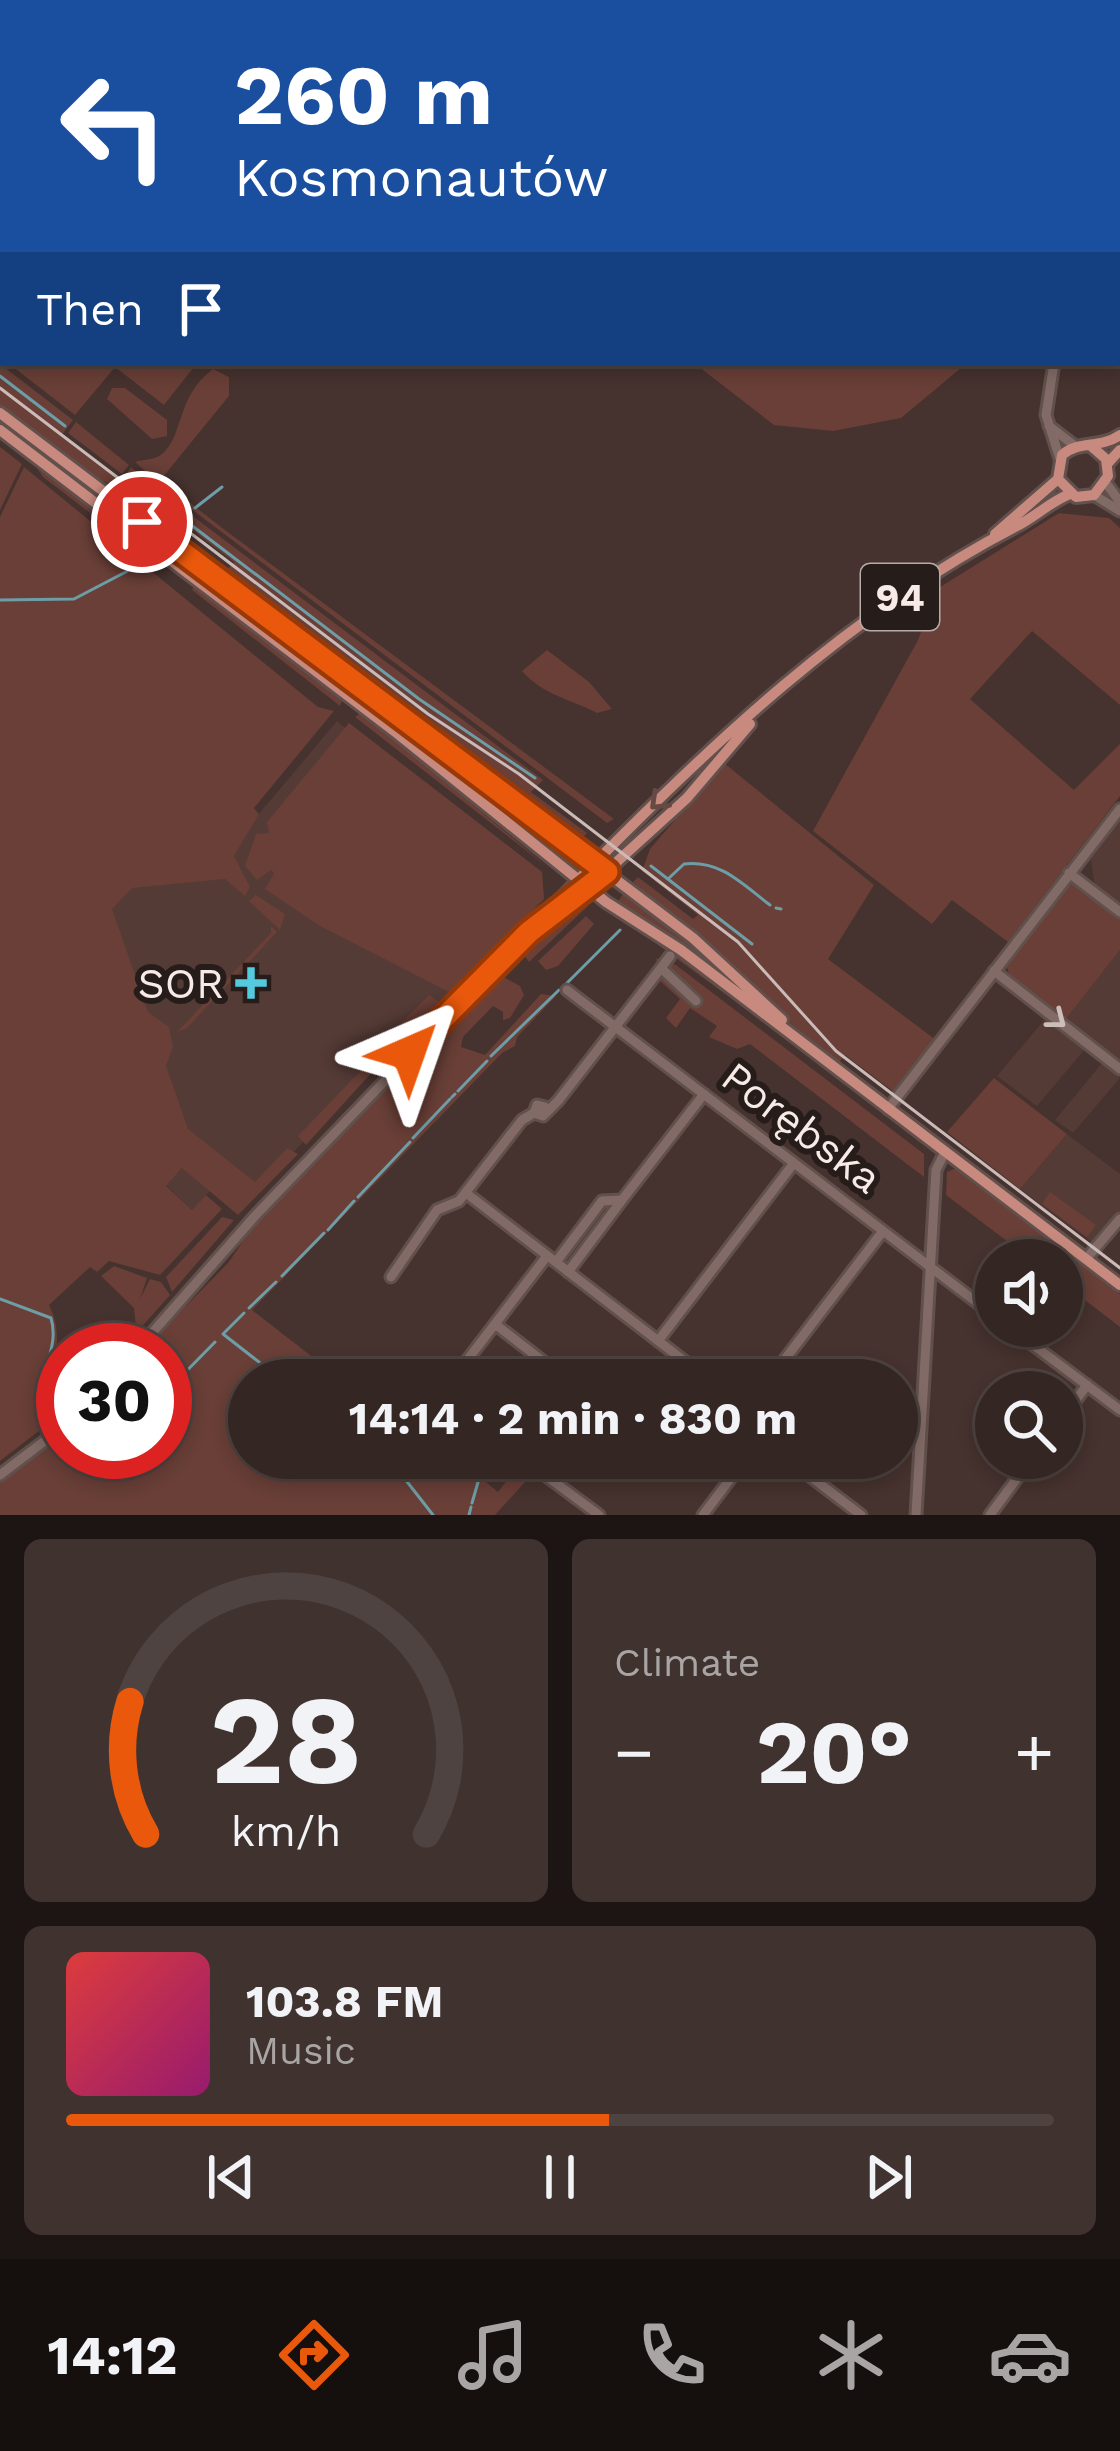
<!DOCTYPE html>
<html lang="en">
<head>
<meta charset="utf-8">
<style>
	:root { --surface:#342622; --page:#3f322f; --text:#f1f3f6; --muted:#a9a5a5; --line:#4e4340; --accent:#ea580c }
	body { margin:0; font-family:"Work Sans",sans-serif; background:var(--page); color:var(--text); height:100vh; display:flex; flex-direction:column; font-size:45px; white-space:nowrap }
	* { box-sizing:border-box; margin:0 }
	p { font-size:39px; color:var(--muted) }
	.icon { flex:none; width:66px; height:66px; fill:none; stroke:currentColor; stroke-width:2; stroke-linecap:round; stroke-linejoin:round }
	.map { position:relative; height:1515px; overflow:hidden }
	.drawer { display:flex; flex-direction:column; gap:24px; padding:24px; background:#1d1513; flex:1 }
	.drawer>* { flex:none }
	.guide { position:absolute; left:0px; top:0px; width:1122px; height:366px; box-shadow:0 6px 18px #0003,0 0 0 3px var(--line); background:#1a4fa0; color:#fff; overflow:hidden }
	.buttons { position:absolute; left:975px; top:1239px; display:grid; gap:24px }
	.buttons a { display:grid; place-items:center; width:108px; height:108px; border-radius:50%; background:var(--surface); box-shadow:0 6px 18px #0003,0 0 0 3px var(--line); font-size:60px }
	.speed { position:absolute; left:36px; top:1323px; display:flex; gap:24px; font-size:60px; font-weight:700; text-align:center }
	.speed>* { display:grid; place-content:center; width:156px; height:156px; border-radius:50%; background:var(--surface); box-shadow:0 6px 18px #0003,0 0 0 3px var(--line); line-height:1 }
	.speed .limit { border:18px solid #d22; background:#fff; color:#111 }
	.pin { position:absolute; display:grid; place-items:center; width:102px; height:102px; color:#fff; margin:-51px; border:6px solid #fff; border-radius:50%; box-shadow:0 3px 12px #0007 }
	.me { position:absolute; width:132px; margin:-66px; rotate:43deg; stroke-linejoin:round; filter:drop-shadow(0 0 9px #0008) }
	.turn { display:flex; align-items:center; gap:42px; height:252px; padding:0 36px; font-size:54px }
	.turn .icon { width:156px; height:156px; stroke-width:2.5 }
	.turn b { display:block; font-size:84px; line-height:102px }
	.then { display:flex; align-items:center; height:114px; padding:0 36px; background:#0003; gap:24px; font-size:45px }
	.big { font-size:90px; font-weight:700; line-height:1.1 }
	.drawer .widget { flex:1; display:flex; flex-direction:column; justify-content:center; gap:18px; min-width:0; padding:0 42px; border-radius:18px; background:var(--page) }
	.drawer .dial { align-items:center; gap:0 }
	.dial svg { height:312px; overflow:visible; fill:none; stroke:var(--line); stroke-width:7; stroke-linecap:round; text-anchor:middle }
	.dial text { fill:var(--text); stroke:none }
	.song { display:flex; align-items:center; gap:36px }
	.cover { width:144px; height:144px; border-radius:18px; background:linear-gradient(135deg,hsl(0 70% 55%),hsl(320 70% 35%)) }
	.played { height:12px; border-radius:6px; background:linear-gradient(90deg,var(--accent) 55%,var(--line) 55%) }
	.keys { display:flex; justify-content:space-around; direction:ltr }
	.heat { display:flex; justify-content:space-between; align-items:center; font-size:66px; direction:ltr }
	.drawer .tiles { flex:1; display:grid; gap:24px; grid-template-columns:1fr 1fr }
	.widget:last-child { grid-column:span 2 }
	.trip { position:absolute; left:228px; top:1359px; width:690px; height:120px; border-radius:60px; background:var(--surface); box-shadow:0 6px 18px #0003,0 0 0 3px var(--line); font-weight:700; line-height:120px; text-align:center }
	.menu { display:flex; height:192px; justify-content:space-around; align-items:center; background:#150f0e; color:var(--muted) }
	.menu .icon { width:84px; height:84px }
	.menu .active { color:var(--accent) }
	.menu b { font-size:54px; color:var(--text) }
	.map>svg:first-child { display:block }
</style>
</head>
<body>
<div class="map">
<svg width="1120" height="1515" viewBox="0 0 1120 1515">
	<rect width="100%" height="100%" fill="#46322e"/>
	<!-- built -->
	<path fill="#553b36" d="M337,721l8,7 4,-5 193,149 2,27 -287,290 -70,-58 -86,-242 146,-61z
		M1120,821v84l-25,-18 -4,-28z
		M1120,950v110l-54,-41z
		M1045,1019l40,30 -48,57 -40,-30z
		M1102,1063l18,15 -47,55 -18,-13z
		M1067,1134l53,40v40l-25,30 -75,-55z
		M183,1167l27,24 -18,19 -26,-25z"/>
	<!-- green -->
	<path fill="#693f37" d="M3,164v196l-3,-194z
		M8,363h189l-33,42 -49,-38 -40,48z
		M694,363h273l-66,55 -68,13 -59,-6z
		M0,364l73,56 -12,16 56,42 -6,7 -31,-16 -80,-61z
		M213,369l16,8v19l-71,87 -23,-21c7,-3 18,-1 27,-8 22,-18 14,-58 51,-85z
		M112,388h13l42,32v16l-15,3 -45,-40z
		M76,422l53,43 -7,9 -54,-41z
		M0,447l22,17 -22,46z
		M32,460l113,86 -9,2 -93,-71z
		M24,467l294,240 16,4 -80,97 5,6 -25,42 16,31 -5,9 -20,-17 -93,9 -20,21 36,103 21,15 4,20 -7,19 22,63 67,53 32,-34 11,6 -60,61 -56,-47 -16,18 26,24 14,-15 16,14 -62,66 -51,-14 -12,11 -7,-5 -41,38c16,31 3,56 3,91l-8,1 9,23 -53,41v-944z
		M131,467l26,23 -20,19 -21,-17z
		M179,494l42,33 393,292 -7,4 -429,-324z
		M186,511l357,269 -12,12 56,41 -6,6 -32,-25 -17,-5 -361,-275 54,38 9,-10 -56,-43z
		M1059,513l50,5 11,10v177l-88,-74 -62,68 104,91 46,-46v52l-112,146 -56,-42 -20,24 -119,-93 105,-191 19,-51z
		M161,541l198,152 1,4 -202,-152z
		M195,585l148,113 -3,8 -148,-116z
		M547,650l42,32 23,27 -15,4c-28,-15 -53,-17 -75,-42z
		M373,703l199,148 -5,6 -197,-150z
		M362,712l189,158 -196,-153z
		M349,723l193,149 2,27 -95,93 -129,-66 -55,-37 9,-15 -3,-4 -14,10 -12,-14 11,-32 13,-1 -2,-11z
		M724,763l150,122 -46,74 108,81 -42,52 -49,-37 -8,10 -204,-183 5,-5 55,42 5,-4 -56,-44 8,-22z
		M1076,883l44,34v33l-54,69 -57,-45 -2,-7 63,-83z
		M623,894l72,51 72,65 -151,-106z
		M256,895l29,19 -5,16 -31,-29z
		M576,903l12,3 -59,56 -10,-14z
		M586,916l8,8 -36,42 -12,4 -8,-9z
		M271,926l6,6 -90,96 -10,4 94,-99z
		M658,945l18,8 133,102z
		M656,958l20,7 248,189v23l-174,-133 -13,5 -28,-12 8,-11 -27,-18 -14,20 -10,-10 14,-19 -20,-18z
		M494,972l26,14 4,9 -14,23 -7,2v-8l-10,-6 -30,31 -2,10 24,8 56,-61 15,2 -39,41 -2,9 -13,7 -250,257 90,70h-93v78h138l-10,11 9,7 10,-18h91l-6,20 17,14 24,-31 13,10 -40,44h-495v-33l63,-48v18h102v-102h-22l86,-88 25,-38z
		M429,995l12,8 -55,61 -13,-13z
		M367,1064l7,6 -68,75 -8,-9z
		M994,1078l73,56 -47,55 -73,-57z
		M956,1168l110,84 -6,8h-28l-86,-65 1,-23z
		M1050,1192l46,33 -9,12 -45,-33z
		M222,1217l12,3 -62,72 -6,-15z
		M1079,1262l41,32v33l-56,-43z
		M114,1266l33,12 -7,21 10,-20 11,3 9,13 -49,55h-5l20,-22 -2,-20 -33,-32z"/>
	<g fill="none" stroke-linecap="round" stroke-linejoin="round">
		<!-- stream -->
		<path stroke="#6d9ea7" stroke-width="3" d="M58,3v-3
			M0,144l3,-2
			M0,376l65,50
			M195,508l27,-21
			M182,518l237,181 116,79
			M0,600l74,-1 67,-35
			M651,866l101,78
			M669,878l15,-14c37,-4 58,20 86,41
			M776,908l5,1
			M566,984l54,-54
			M491,1056l68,-66
			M458,1091l29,-30
			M452,1097l3,-3
			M413,1138l37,-39
			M358,1197l52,-55
			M328,1230l26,-29
			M282,1276l42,-43
			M0,1299l51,19c10,35 -19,52 3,100
			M249,1308l27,-26
			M224,1333l20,-20
			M223,1334l59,46
			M165,1393l50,-51
			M384,1458l2,1
			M394,1465l39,50
			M472,1503l13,-45
			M469,1515l2,-8"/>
		<defs>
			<path id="minor" d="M985,0v3
				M1054,363l-8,52 14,44
				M1049,426l26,20
				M1106,483l14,19
				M1094,495l26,16
				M1069,873l51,39
				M557,907l31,-19
				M670,956l-9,12 35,33
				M994,971l126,98
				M567,990l429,327
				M545,1107l-8,-2 -3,8 9,3 15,-15 103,-133
				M888,1109l232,-300
				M466,1193l243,187
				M622,1200l82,-106
				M1086,1259l34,-40
				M556,1262l46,-61 20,-1 -54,72
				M391,1277l46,-67 22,-9 63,-81 12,-7
				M495,1324l72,56
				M1008,1326l112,84
				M658,1341l136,-178
				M137,1350l118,-134 323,-336
				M452,1380l95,-124
				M769,1380l114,-149
				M1062,1419l25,-34
				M522,1458l77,57
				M786,1458l75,57
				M391,1460l1,-2
				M0,1475l63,-48
				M703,1515l43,-57
				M916,1515l20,-345 9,-18
				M990,1515l42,-57"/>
			<path id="major" d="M0,413l693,525 89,82
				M0,430l398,304 208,168 75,48 439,335
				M1091,446l15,13 2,17 -14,19 -18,2 -18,-18 4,-24c17,-15 38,-6 58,-20
				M1108,463l12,-13
				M995,534l63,-55
				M578,880c130,-133 271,-267 437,-353 19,-9 36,-26 55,-33
				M588,888l99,-90 63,-74"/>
		</defs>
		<!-- minor casing -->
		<use href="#minor" stroke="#61504c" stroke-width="15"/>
		<!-- major casing -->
		<use href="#major" stroke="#61504c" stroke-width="16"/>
		<!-- minor -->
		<use href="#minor" stroke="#826b67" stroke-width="9"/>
		<!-- major -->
		<use href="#major" stroke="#c88a7e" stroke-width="10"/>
		<!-- tram -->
		<path stroke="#cabbb8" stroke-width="3" d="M0,388l428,326 91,60 219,168 98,109 284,217"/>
	</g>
	<!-- one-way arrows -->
	<defs><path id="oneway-chevron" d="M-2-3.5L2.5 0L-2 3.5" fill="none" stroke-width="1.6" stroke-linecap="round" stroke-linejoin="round" transform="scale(3)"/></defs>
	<use stroke="#674943" href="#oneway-chevron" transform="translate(658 802) rotate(136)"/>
	<use stroke="#cebeba" href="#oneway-chevron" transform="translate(1057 1020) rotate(38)"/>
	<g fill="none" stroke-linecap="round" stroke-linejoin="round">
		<defs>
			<path id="route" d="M142,522l465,350 -78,60 -120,121"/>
		</defs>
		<!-- route casing -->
		<use href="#route" stroke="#983908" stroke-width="30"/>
		<!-- route -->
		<use href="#route" stroke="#ea580c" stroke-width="21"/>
	</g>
	<!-- markers -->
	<path fill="#54cade" stroke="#261d1b" stroke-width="4.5" d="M245 965h12v12h12v12h-12v12h-12v-12h-12v-12h12z"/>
	<g text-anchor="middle" stroke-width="12" stroke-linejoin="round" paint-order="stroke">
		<!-- shield labels -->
		<rect fill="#261d1b" stroke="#b8acaa" stroke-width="3" x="861" y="564" width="78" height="66" rx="9"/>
		<g font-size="39" font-weight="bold" fill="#f7eae7">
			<text x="900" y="611">94</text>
		</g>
		<!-- poi labels -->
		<g font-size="42" fill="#f7eae7" stroke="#261d1b" text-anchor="end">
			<text x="224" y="998">SOR</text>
		</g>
		<!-- street labels -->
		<g font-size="42" fill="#f7eae7" stroke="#261d1b">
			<text transform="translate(802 1127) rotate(37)" y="15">Porębska</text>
		</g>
	</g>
</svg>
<div class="buttons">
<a><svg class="icon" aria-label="sound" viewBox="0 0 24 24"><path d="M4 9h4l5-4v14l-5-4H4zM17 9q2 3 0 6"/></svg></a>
<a><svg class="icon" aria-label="search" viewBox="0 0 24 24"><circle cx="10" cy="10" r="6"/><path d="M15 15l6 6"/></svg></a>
</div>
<div class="speed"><div class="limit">30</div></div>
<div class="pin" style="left:142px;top:522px;background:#d93025"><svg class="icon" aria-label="arrive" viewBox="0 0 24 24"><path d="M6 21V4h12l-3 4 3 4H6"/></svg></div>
<svg class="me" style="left:409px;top:1053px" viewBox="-20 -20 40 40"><path d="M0-17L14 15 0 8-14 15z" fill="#ea580c" stroke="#fff" stroke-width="4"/></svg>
<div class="trip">14:14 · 2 min · 830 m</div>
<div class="guide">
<div class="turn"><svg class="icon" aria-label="left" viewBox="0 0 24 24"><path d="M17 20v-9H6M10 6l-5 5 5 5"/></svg><div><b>260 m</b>Kosmonautów</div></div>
<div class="then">Then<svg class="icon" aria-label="arrive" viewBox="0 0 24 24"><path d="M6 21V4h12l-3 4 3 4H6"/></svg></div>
</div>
</div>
<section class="drawer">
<div class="tiles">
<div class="widget dial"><svg viewBox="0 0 100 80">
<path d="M14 69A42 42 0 1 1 86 69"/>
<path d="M14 69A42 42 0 0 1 10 35" stroke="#ea580c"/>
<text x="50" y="56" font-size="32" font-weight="700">28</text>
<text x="50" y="72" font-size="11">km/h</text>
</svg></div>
<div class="widget"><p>Climate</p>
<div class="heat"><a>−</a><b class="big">20°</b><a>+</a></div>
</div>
<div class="widget">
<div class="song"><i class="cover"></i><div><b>103.8 FM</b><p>Music</p></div></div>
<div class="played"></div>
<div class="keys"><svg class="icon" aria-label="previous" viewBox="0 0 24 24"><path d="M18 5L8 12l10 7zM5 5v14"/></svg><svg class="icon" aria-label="pause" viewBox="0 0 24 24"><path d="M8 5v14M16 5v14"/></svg><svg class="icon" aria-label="next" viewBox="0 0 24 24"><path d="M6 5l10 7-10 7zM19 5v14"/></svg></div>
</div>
</div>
</section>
<nav class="menu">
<b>14:12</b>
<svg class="icon active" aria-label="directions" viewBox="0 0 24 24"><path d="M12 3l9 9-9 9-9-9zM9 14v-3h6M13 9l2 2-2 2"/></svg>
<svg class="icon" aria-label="music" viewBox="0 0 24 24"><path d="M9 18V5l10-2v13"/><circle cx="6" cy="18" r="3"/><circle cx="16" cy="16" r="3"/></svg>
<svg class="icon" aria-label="phone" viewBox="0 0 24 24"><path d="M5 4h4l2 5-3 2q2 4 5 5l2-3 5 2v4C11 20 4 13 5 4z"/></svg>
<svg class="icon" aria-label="climate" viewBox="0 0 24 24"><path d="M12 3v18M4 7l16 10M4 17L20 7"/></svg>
<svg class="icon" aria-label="car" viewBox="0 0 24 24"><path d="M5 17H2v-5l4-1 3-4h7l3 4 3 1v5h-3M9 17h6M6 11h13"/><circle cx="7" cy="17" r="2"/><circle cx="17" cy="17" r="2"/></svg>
</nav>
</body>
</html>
